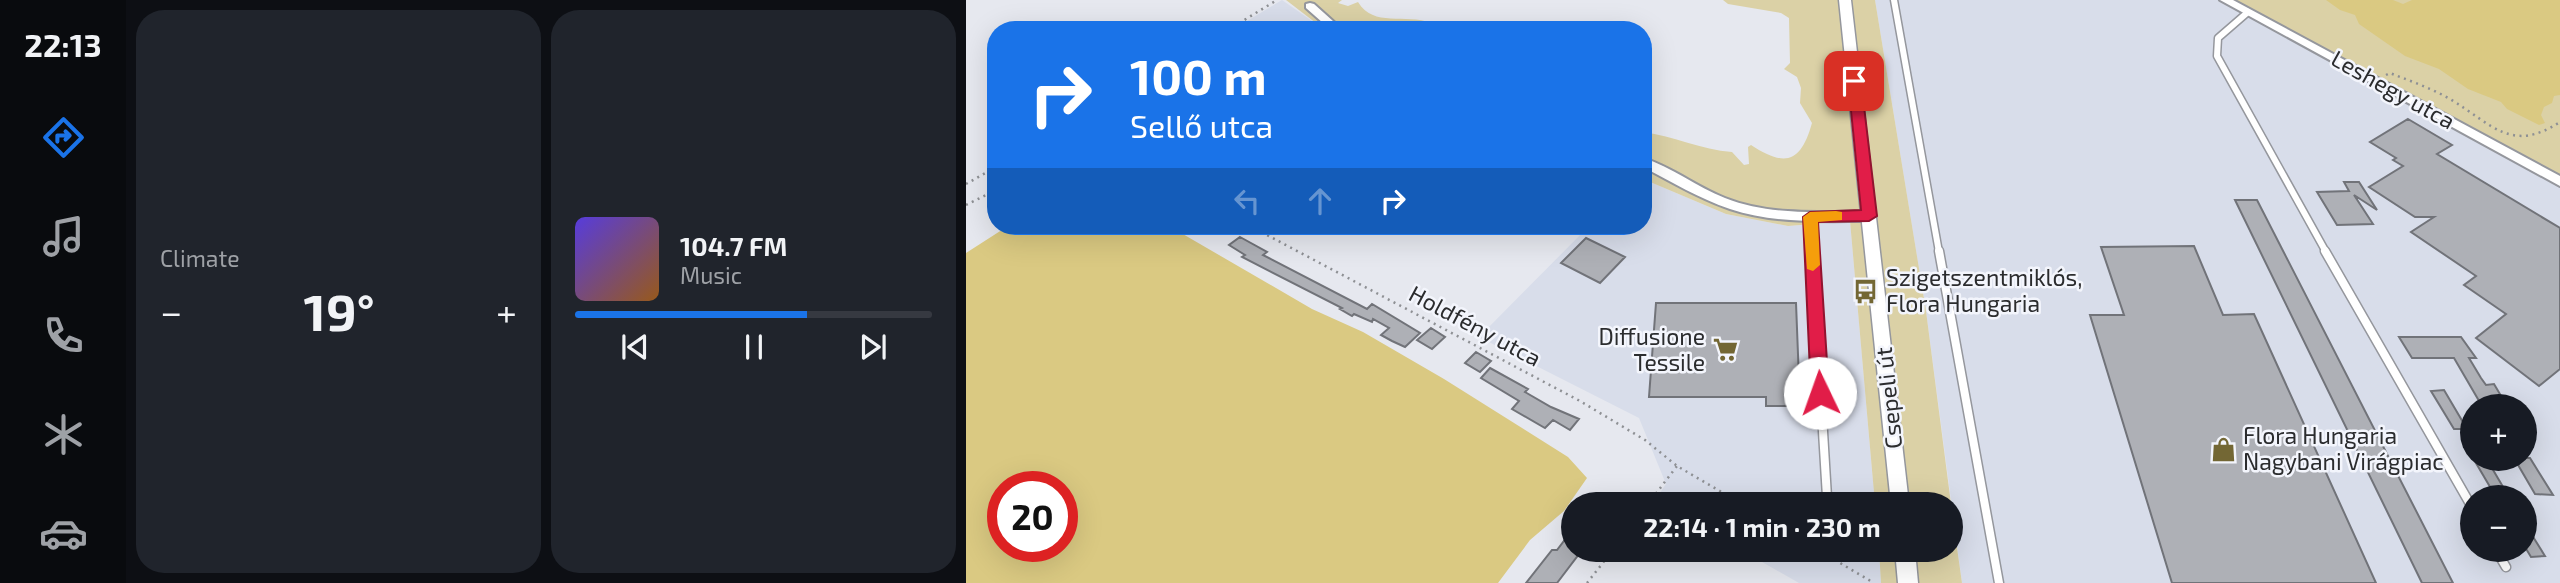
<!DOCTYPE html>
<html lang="en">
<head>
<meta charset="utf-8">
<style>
	:root { --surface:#171b24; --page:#20242c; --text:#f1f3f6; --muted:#9ea1a6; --line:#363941; --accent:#1a73e8 }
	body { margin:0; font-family:"Exo 2",sans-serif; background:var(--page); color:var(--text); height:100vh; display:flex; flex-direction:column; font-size:26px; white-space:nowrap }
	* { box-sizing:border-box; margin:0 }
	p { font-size:23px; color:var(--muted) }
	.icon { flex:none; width:38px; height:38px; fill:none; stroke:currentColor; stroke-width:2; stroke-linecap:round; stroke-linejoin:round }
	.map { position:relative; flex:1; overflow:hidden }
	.drawer { display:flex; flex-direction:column; gap:10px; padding:10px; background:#0d0f14; width:840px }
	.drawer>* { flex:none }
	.guide { position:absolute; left:21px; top:21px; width:665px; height:214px; border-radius:28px; box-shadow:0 7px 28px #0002; background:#1a73e8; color:#fff; overflow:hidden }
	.tools { position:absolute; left:1494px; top:394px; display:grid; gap:14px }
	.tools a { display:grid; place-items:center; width:77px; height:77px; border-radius:50%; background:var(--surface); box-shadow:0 7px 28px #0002; font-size:35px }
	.speed { position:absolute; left:21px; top:471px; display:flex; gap:14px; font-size:35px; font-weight:700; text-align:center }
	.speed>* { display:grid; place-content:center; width:91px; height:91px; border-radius:50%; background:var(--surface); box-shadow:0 7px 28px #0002; line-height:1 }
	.speed .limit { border:10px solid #d22; background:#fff; color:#111 }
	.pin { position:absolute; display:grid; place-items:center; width:60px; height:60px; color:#fff; margin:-30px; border-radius:14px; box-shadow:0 4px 10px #0006 }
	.me { position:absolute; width:77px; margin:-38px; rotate:357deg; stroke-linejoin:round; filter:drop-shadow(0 0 5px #0008) }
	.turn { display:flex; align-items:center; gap:24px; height:147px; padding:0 28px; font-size:32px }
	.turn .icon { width:91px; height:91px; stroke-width:2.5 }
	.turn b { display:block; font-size:49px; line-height:60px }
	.lanes { display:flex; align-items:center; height:66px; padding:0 28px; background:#0003; justify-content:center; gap:35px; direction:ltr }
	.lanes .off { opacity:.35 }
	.big { font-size:52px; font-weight:700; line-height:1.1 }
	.drawer .widget { flex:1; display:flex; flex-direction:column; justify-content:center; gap:10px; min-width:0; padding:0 24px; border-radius:28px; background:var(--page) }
	.song { display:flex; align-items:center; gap:21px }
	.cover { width:84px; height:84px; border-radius:10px; background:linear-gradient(135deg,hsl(250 70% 55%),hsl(30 70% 35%)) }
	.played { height:7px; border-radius:4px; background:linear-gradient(90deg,var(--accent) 65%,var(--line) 65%) }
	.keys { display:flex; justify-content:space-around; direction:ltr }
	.heat { display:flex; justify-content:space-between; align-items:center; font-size:38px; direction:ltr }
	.drawer .tiles { flex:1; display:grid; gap:10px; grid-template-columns:repeat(2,1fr) }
	.trip { position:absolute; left:595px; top:492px; width:402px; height:70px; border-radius:35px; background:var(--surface); box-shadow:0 7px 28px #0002; font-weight:700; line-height:70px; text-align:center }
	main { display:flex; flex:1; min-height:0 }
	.tabs { display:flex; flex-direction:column; width:126px; justify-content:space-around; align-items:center; background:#090b0e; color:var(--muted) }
	.tabs .icon { width:49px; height:49px }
	.tabs .on { color:var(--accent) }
	.tabs b { font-size:32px; color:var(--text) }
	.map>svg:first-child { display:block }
</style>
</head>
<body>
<main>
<nav class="tabs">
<b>22:13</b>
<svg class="icon on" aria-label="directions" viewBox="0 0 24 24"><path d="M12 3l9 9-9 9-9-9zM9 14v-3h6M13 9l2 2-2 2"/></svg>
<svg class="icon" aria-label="music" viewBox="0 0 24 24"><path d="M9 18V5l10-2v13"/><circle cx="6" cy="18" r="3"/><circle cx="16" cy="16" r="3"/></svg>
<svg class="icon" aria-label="phone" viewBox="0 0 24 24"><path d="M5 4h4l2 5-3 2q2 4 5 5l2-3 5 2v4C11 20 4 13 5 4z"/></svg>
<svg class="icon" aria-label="climate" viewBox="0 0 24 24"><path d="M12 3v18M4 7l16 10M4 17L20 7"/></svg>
<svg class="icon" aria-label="car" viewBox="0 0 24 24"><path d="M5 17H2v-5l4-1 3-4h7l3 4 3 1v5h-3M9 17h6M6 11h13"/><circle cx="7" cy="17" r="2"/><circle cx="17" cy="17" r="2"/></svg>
</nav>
<section class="drawer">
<div class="tiles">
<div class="widget"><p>Climate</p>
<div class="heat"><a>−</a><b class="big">19°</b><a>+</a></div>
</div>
<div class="widget">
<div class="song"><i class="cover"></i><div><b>104.7 FM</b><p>Music</p></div></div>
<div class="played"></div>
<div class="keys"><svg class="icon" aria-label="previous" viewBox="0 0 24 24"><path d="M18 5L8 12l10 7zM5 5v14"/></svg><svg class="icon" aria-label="pause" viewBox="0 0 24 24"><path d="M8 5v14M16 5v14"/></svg><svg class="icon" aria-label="next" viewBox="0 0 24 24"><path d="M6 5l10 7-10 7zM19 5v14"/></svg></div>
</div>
</div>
</section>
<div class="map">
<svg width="1594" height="583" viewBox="0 0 1594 583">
	<rect width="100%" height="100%" fill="#e6e8ef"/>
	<!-- built -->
	<path fill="#d8ddea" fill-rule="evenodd" d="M316,0l43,30h-93z
		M909,0h359l326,176v407h-598l-36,-272zM1507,406h52v52h-52zM1507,497h52v53h-52z
		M677,179l83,35 62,12 62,-5 25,283h-213l-7,-4 11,-16 -27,-66 -160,-81 110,-111h54z
		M775,550h138l2,33h-82z"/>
	<!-- green -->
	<path fill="#dbd1a6" d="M320,0h56l-4,3 10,3 10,-4c16,26 46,11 74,21v7h-107z
		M757,0h152l51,311 25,193h-76l-25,-283 -62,5 -62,-12 -83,-35v-47c31,4 58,18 89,20l12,13 5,-1 -1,-17 3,-2c35,23 50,17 61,-22l-12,-20 1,-15 -4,-11 -13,-8 6,-6 -1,-45 -8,-5 -53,-9z
		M1268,0h326v176z
		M985,505l11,78h-81l-2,-33h72z"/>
	<!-- water -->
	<path fill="#dac982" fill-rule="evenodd" d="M1360,0h67l10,4 9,-4h148v95l-6,1 -2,7 -8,4 -3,8 4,8 -6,2 -32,-16 -6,-7 -33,-13 -29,-20 -34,-13 -46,-32 -4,-9 -15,-5z
		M42,226h161l143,83 51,23 81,47 124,78 19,21 -23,33 -34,29 -32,43h-532v-330zM37,486h59v60h-59z"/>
	<!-- building -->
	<path fill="#aeb0b6" stroke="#717379" stroke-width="2" d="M1442,119l44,26 -15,9 123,74v141l-21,17 -63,-48 30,-24 -42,-29 12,-9 -65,-44 23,-15h-19l-46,-30 34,-21 -10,-6 3,-2 -26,-16z
		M1378,182h15l18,28 -23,-15 19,29 -36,1 -20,-33 32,-1z
		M1269,200h22l196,383h-31z
		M274,237l27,15 -4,3 104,54 5,-5 48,29 -15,14 -13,-6 -11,-6 8,-7 -16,-9 -1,3 -18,-8 -2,2 -12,-7 2,-1 -100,-51 3,-2 -16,-10z
		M620,238l39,19 -25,26 -39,-20z
		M1228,246l29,69 31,-1 122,269h-204l-82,-268h34l-23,-68z
		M690,303h140l4,103h-34v-9h-117z
		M465,328l14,9 -13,12 -15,-9z
		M1433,337h62l15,21h-7l12,20 5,7 8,-1 13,22h-25l-28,-48h-42z
		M510,352l15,9 -11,11 -15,-9z
		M524,368l38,21 -3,3 26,15 28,12 -9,11 -17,-10 -8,8 -33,-19 7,-8 -38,-23z
		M1478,390l23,39h-13l-23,-38z
		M1507,458h13l23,39h-13z
		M1548,458h16l23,37 -18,-1z
		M1559,524l20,32 -14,1 -6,-10z
		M607,529v22l6,3 -22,29h-31l26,-33h5z"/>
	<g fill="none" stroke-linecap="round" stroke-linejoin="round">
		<defs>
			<path id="service-far1" d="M928,0l45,252
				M1282,12l-30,26 -1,18 109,196
				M844,217l2,35"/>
			<path id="service" d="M846,251l15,246
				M973,251l60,332
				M1359,251l148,258
				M1530,550l10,17"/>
			<path id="minor" d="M1254,0h13l327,176v10z
				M344,3l4,1 29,26h-12l-25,-22v-4z
				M677,158c29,9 54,29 82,40 46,18 96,14 144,13l7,5 -7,5c-47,0 -94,3 -139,-12 -30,-10 -58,-27 -87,-42z"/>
			<path id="tertiary" d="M873,0h12l58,504h-18z
				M929,550h20l3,33h-20z"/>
		</defs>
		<!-- service-far1 casing -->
		<use href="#service-far1" stroke="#95979d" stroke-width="9"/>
		<!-- service casing -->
		<use href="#service" stroke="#95979d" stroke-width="11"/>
		<!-- minor casing -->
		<use href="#minor" stroke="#95979d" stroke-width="4"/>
		<!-- tertiary casing -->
		<use href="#tertiary" stroke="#95979d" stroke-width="3"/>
		<!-- path -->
		<path stroke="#8e9094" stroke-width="2.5" stroke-dasharray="2 4.5" stroke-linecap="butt" d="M262,30l49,-30
			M1420,75l4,-2c20,8 41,15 60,26 42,25 61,55 110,23
			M0,184l30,-17
			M0,205l30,-15
			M284,226l330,175 65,39 32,26 65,38
			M682,504l29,-38
			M852,550l56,33
			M621,583l26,-33"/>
		<!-- service-far1 -->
		<use href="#service-far1" stroke="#fff" stroke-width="6"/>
		<!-- service -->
		<use href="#service" stroke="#fff" stroke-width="8"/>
		<!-- minor -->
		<use href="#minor" fill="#fff" fill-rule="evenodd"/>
		<!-- tertiary -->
		<use href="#tertiary" fill="#fff" fill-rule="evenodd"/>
	</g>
	<!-- route -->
	<path fill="#e11d48" stroke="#92132f" stroke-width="2" d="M888,77l7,4 16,135 -8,5 -51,1 11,171 -9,7 -9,-7 -8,-176 7,-5 51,-2 -13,-129z"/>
	<!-- slow -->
	<path fill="#f59e0b" d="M870,211l6,1v8l-24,2 2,43 -7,6 -6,-2 -4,-52 7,-5z"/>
	<!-- icons -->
	<defs>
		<symbol id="bus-bare" viewBox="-9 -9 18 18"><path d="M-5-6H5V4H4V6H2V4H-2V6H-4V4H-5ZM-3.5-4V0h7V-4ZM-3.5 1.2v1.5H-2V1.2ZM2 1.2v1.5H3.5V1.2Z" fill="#736734" stroke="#f3f5fc" stroke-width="2.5" paint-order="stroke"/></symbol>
		<symbol id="supermarket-bare" viewBox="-9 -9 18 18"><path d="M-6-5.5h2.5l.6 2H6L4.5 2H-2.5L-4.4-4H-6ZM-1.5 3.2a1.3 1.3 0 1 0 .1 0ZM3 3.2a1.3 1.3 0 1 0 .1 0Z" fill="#736734" stroke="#f3f5fc" stroke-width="2.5" paint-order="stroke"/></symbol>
		<symbol id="shop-bare" viewBox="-9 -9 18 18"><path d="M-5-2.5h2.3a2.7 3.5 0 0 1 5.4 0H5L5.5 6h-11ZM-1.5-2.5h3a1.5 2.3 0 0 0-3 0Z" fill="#736734" stroke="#f3f5fc" stroke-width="2.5" paint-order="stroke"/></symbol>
	</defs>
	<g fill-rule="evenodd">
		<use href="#bus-bare" x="882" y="274" width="35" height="35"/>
		<use href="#supermarket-bare" x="742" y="332" width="35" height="35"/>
		<use href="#shop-bare" x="1240" y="432" width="35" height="35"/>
	</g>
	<g text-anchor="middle" stroke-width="5" stroke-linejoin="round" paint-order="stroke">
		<!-- street labels -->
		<g font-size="23" fill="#2b2c2e" stroke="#f3f5fc">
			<text transform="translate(1427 90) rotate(29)" y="8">Leshegy utca</text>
			<text transform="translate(509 326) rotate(28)" y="8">Holdfény utca</text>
			<text transform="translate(923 398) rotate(-96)" y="8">Csepeli út</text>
		</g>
		<!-- poi labels -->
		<g font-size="23" fill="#2b2c2e" stroke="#f3f5fc" text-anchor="start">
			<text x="920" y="286">Szigetszentmiklós,<tspan x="920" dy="26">Flora Hungaria</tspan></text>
			<text x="739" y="345" text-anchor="end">Diffusione<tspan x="739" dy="26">Tessile</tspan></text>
			<text x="1277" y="444">Flora Hungaria<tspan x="1277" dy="26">Nagybani Virágpiac</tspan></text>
		</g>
	</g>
</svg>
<div class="tools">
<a>+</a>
<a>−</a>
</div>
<div class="speed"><div class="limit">20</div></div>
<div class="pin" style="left:888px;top:81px;background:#d93025"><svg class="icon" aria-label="arrive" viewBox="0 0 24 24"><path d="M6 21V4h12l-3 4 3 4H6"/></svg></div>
<svg class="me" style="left:854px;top:393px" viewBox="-20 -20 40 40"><circle r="19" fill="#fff"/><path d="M0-13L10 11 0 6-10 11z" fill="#e11d48"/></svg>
<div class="trip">22:14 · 1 min · 230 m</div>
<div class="guide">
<div class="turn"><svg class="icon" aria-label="right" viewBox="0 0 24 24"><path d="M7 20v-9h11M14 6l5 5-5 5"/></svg><div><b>100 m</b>Sellő utca</div></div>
<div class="lanes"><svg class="icon off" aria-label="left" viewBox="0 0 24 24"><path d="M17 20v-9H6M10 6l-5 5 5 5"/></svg><svg class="icon off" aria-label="ahead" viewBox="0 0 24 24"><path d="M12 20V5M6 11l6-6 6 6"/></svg><svg class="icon" aria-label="right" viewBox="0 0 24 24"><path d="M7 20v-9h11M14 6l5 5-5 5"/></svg></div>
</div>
</div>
</main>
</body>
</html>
